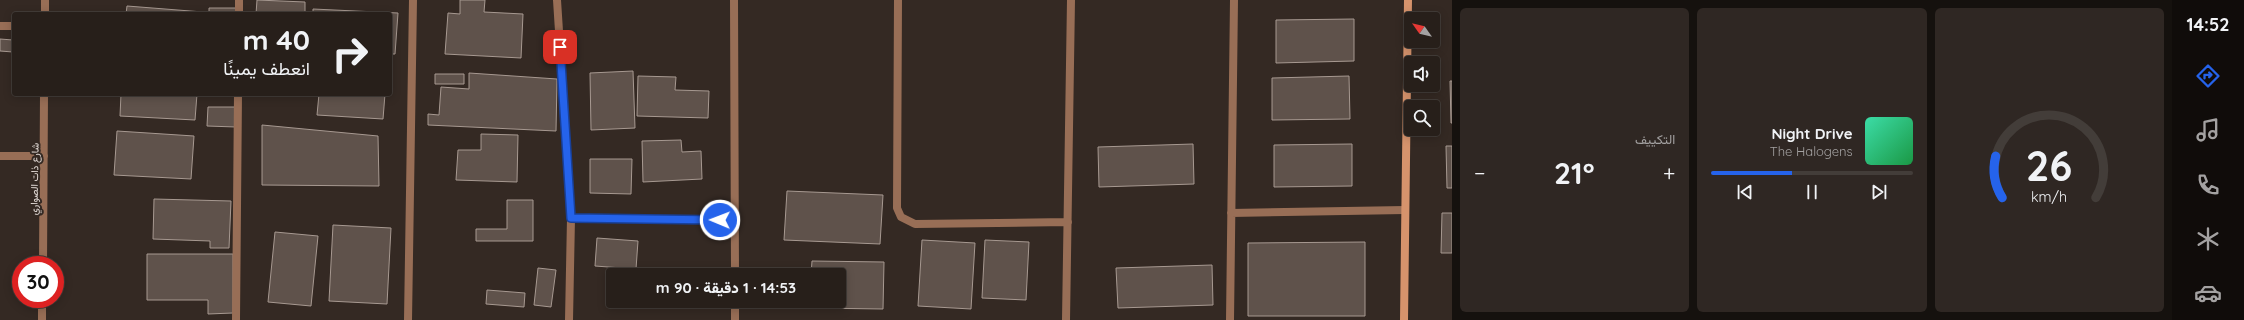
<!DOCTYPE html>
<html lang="ar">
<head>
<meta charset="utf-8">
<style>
	:root { --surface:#271f1a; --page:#2f2723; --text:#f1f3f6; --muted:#a4a2a2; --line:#433d39; --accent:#2563eb }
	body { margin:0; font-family:Quicksand,Vazirmatn,sans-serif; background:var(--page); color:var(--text); direction:rtl; height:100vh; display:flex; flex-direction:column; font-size:15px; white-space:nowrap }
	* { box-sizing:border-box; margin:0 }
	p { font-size:13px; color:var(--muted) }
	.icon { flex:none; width:22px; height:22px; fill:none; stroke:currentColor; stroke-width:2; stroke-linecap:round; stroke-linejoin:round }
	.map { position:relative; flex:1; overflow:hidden; direction:ltr }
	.panel { display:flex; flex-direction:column; gap:8px; padding:8px; background:#15110e; width:720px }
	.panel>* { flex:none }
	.guide { position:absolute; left:12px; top:12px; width:380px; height:84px; border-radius:4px; box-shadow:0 2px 10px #0003,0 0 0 1px var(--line); direction:rtl; background:#271f1a; color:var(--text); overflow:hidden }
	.needle { width:26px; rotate:304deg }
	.fabs { position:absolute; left:1404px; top:12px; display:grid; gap:8px }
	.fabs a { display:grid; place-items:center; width:36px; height:36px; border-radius:4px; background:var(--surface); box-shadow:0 2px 10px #0003,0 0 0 1px var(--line); font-size:20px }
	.speed { position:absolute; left:12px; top:256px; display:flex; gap:8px; font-size:20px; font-weight:700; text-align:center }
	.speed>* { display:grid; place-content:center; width:52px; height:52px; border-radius:50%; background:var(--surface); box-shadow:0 2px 10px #0003,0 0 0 1px var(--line); line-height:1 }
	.speed .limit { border:6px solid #d22; background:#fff; color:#111 }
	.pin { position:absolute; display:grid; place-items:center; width:34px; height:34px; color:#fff; margin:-17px; border-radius:8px; box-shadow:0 2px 6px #0006 }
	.me { position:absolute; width:44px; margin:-22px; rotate:271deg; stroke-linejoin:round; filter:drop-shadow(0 0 3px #0008) }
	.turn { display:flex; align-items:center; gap:14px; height:84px; padding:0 16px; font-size:18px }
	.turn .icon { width:52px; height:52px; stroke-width:2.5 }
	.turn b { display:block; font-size:28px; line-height:34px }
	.big { font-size:30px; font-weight:800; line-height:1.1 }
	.panel .card { flex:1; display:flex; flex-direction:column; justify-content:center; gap:6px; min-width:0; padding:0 14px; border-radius:6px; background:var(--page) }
	.panel .dial { align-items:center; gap:0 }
	.dial svg { height:104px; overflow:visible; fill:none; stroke:var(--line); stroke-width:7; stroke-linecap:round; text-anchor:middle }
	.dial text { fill:var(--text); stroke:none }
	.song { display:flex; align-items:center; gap:12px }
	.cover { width:48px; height:48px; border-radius:6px; background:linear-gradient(135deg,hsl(160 70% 55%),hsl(140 70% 35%)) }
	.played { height:4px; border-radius:2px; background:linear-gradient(90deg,var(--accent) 40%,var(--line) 40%) }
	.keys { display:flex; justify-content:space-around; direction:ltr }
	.heat { display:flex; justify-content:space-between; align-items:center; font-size:22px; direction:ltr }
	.panel .tiles { flex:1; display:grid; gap:8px; grid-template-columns:repeat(3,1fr) }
	.trip { position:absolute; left:606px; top:268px; width:240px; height:40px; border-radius:4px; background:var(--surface); box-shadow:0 2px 10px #0003,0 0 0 1px var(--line); font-weight:800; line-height:40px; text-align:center; direction:rtl }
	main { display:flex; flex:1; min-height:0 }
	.menu { display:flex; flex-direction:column; width:72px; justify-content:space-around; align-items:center; background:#100c0a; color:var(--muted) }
	.menu .icon { width:28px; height:28px }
	.menu .current { color:var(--accent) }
	.menu b { font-size:18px; color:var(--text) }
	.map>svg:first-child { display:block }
</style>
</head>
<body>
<main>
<nav class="menu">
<b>14:52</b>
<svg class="icon current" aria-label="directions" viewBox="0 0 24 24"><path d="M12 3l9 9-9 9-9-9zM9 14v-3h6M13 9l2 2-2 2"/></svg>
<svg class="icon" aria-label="music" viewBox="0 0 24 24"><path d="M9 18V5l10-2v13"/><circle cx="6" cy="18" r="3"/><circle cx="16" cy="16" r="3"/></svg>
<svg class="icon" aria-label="phone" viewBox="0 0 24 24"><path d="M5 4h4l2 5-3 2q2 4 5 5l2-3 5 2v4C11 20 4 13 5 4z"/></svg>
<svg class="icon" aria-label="climate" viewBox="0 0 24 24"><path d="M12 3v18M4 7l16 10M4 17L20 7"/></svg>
<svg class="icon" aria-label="car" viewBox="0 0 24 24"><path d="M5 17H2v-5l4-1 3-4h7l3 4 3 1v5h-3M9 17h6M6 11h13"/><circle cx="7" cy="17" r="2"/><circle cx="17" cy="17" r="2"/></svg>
</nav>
<section class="panel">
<div class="tiles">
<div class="card dial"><svg viewBox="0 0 100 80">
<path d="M14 69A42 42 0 1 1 86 69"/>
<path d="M14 69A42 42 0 0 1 9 37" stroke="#2563eb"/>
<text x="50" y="56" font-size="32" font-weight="700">26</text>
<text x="50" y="72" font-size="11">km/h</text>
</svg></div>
<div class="card">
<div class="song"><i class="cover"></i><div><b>Night Drive</b><p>The Halogens</p></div></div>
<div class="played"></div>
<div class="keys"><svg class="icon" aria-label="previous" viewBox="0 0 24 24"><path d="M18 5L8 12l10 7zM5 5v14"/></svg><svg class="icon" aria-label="pause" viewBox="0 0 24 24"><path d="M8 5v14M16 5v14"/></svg><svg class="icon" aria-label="next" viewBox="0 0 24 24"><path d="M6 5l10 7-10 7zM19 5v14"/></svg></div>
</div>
<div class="card"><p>التكييف</p>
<div class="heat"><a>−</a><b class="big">21°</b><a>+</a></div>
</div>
</div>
</section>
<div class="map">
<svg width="1452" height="320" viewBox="0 0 1452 320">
	<rect width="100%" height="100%" fill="#342923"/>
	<!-- building -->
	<path fill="#5f524b" stroke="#a79991" d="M257,0l48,2v12h-49z
		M460,0h25l-1,12 39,2 -2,44 -76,-4 3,-41 12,1z
		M127,6l76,6v2h-77z
		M209,8h27v6h-27z
		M313,9l85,4 -3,41h-5v-40h-77z
		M1354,19v42l-78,2v-43z
		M0,39l13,1v12l-13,-1z
		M633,71l2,57 -44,2 -1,-57z
		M469,73l88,6 -1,52 -128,-6v-11l11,1 2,-28 28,2z
		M435,74h29v10h-29z
		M638,76l38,1 -1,13 34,1 -1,27 -71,-2z
		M1349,76l1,43 -78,1v-42z
		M1450,81h2v42h-1z
		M121,94h76l-2,26 -75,-4z
		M319,94h66l-2,25 -66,-4z
		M208,107h29l-1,20 -29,-1z
		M262,125l116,11 1,50 -117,-1z
		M117,131l77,5 -3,43 -77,-4z
		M481,134l37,1 -1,47 -61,-2 2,-30h23z
		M681,140l1,12 19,-1 1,28 -59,3 -1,-41z
		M1193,144l1,40 -95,3 -1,-40z
		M1352,144v42l-78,1v-42z
		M1446,146h6v42h-5z
		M590,159h42l-1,35 -41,-1z
		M787,191l96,4 -3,49 -96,-4z
		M154,199l77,2 -2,47h-19v-7l-57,-2z
		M507,200h26v41h-57v-12h31z
		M1442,213h10v40h-11z
		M333,225l58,3 -4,76 -58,-3z
		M275,232l43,4 -7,70 -43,-4z
		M597,238l41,3 -2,28 -41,-3z
		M922,240l53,3 -4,66 -53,-3z
		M985,240l44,2 -3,58 -44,-2z
		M1365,242v74h-117v-73z
		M147,254h86v59l-25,1v-14h-61z
		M812,261l72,1 -1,47 -72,-1v-7h28v-26h-28z
		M1212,265l1,40 -95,3 -2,-40z
		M538,268l18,2 -5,37 -17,-2z
		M487,290l38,3 -1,14 -38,-3z"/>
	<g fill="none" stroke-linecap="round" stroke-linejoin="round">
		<!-- street -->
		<path stroke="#986e56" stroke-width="8" d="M557,0l14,218 -2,102
			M734,0l1,275
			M898,0l-1,208 4,9 14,7 153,-2
			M45,14v-14
			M239,14v-14
			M0,26h14
			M0,156h44
			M1231,213l174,-3
			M571,218l164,2
			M43,265l1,-171
			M735,301v19
			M42,320v-21
			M236,320l2,-226
			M408,320l5,-320
			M1066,320l5,-320
			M1230,320l4,-320"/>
		<!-- secondary -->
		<path stroke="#d6936c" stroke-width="8" d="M1404,320l4,-320"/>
	</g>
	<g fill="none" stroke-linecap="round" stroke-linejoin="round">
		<defs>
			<path id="route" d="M560,47l11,171 149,2"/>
		</defs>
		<!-- route casing -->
		<use href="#route" stroke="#184099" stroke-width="10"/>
		<!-- route -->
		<use href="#route" stroke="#2563eb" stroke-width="7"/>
	</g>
	<g text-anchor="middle" stroke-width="4" stroke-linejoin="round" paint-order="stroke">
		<!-- street labels -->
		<g font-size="10" fill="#e2dad6" stroke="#342923">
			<text transform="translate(34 179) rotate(-89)" y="4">شارع ذات الصواري</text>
		</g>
	</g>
</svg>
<div class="fabs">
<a><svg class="needle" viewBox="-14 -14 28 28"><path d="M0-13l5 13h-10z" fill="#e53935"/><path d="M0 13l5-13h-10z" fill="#a4a2a2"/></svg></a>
<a><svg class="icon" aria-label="sound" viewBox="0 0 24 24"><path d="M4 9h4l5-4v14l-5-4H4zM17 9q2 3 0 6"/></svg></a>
<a><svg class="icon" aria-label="search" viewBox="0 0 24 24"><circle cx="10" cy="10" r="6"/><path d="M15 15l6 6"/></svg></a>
</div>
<div class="speed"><div class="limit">30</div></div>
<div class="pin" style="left:560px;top:47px;background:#d93025"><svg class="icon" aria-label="arrive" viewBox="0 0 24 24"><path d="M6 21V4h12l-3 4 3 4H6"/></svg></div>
<svg class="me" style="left:720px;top:220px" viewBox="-20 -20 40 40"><circle r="17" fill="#2563eb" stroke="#fff" stroke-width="3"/><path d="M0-11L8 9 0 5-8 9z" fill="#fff"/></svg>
<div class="trip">14:53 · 1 دقيقة · 90 m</div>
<div class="guide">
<div class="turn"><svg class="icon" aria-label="right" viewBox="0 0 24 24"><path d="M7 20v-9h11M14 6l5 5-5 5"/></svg><div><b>40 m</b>انعطف يمينًا</div></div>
</div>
</div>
</main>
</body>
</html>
